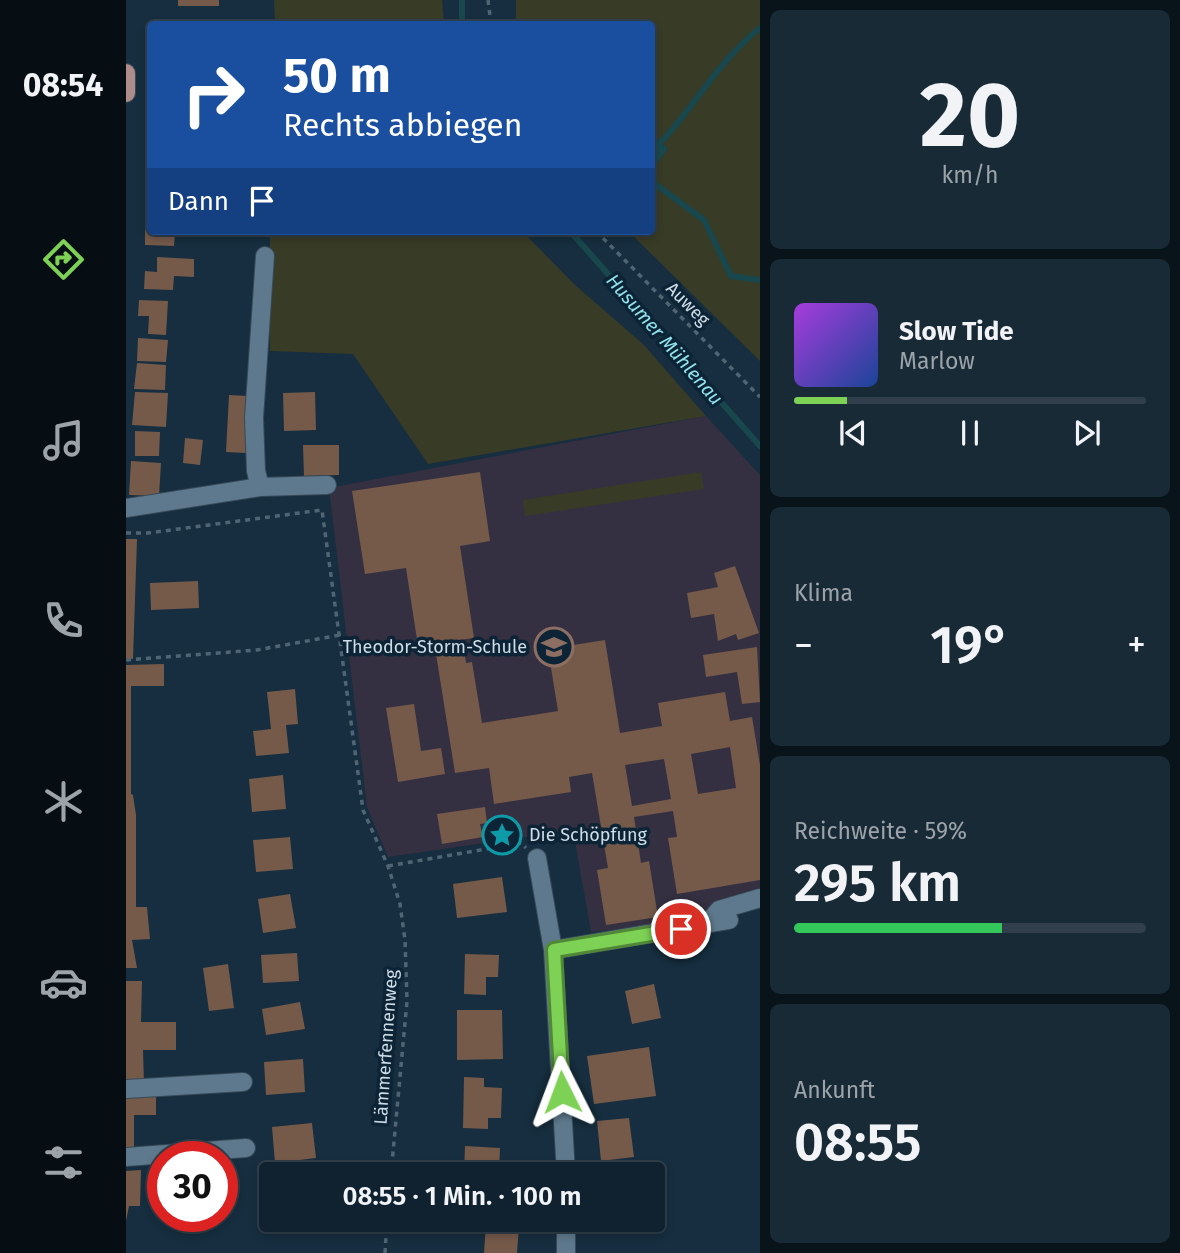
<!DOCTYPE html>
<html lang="de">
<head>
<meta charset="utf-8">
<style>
	:root { --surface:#10222f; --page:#192a37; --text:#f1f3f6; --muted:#9ca4aa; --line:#303f4b; --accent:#7dd154 }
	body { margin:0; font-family:"Fira Sans",sans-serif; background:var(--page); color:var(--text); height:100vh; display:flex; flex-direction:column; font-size:26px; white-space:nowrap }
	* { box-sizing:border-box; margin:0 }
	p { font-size:23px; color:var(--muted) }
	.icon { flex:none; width:38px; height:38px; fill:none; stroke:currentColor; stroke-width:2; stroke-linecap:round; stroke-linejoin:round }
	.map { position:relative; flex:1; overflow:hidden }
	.panel { display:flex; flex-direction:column; gap:10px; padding:10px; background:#09131a; width:420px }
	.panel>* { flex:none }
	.guide { position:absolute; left:21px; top:21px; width:508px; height:214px; border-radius:7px; box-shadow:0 4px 10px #0003,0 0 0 2px var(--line); background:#1a4fa0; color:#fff; overflow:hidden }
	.speed { position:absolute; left:21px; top:1141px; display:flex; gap:14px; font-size:35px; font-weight:700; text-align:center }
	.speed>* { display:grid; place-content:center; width:91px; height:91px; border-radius:50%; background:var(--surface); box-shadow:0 4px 10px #0003,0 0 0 2px var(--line); line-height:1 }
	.speed .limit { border:10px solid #d22; background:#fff; color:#111 }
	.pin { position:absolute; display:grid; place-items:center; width:60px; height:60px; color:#fff; margin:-30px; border:4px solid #fff; border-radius:50%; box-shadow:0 2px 7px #0007 }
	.me { position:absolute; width:77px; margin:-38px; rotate:357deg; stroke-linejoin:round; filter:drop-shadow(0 0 5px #0008) }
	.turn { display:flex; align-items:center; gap:24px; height:147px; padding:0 21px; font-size:32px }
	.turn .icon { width:91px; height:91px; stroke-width:2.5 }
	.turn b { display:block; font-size:49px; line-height:60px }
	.then { display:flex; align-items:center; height:66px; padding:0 21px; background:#0003; gap:14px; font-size:26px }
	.big { font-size:52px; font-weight:600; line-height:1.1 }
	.panel .card { flex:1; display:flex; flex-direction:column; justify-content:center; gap:10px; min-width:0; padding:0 24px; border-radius:10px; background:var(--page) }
	.panel .dial { align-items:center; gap:0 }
	.dial b { font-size:91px; line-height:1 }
	.song { display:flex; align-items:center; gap:21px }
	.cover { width:84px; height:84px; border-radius:10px; background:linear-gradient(135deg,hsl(280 70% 55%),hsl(220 70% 35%)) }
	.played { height:7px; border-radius:4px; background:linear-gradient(90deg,var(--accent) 15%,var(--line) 15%) }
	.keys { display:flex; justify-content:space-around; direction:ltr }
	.heat { display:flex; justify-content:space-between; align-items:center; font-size:38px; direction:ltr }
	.charge { height:10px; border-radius:5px; background:linear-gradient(90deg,#34c759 59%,var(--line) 0) }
	.trip { position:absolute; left:133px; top:1162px; width:406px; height:70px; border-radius:7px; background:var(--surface); box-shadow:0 4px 10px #0003,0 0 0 2px var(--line); font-weight:600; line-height:70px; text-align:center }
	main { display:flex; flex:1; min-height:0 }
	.dock { display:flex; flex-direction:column; width:126px; justify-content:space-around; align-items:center; background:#060e13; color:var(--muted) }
	.dock .icon { width:49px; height:49px }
	.dock .on { color:var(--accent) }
	.dock b { font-size:32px; color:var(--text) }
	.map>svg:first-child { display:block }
</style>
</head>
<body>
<main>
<nav class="dock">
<b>08:54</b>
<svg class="icon on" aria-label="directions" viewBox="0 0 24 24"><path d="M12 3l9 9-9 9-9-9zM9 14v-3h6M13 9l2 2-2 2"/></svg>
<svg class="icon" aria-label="music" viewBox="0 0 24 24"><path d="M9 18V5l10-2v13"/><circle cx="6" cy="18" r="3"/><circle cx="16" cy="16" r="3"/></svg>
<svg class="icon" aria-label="phone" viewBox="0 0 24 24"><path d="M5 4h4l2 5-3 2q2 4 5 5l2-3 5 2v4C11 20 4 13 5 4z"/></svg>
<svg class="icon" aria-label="climate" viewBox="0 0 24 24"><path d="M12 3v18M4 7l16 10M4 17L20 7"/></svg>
<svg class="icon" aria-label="car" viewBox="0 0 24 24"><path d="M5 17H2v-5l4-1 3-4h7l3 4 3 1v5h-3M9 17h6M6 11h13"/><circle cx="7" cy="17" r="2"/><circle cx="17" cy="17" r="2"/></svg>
<svg class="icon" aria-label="filters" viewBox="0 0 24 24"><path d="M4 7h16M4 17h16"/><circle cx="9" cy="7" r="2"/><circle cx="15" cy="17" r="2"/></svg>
</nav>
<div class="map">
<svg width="634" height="1253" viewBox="0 0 634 1253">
	<rect width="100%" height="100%" fill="#162e3f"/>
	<!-- education -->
	<path fill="#353041" d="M580,416l54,59v431l-84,17 -85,9 -18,-102 -185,27 -21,-50 -38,-319z"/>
	<!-- green -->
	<path fill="#383b25" d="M148,0h168l2,24h-169z
		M390,0h244v361l-132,-130h23v-59l17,-23 -17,-17v-108h-135z
		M165,231h231l53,54 68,59 63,72 -278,48 -75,-110 -83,-3v-116z
		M575,472l3,17 -179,27 -2,-16z"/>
	<!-- water -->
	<path fill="#18484d" d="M525,132l17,17 -17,23z"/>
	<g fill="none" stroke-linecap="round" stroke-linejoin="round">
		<!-- stream -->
		<path stroke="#18484d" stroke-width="6" d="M336,24v-24
			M535,142c34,-36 59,-83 99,-114
			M525,181l53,39 27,56 29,4
			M444,231l190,215"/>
	</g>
	<!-- building -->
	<path fill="#755a4a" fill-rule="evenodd" d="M52,0h41v6h-41z
		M19,224h5v7h25l-1,15 -29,-1z
		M31,257l37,2v18l-20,-1 -1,14 -29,-1 1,-18 12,1z
		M13,300l29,1 -2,34 -18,-1 1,-18h-11z
		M12,338l30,2 -2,22 -29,-1z
		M11,363l29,2 -1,25 -31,-1z
		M9,392l33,1 -2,34 -34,-2z
		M189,392l1,38 -32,1 -1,-38z
		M103,395l19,1 -2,57 -20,-1z
		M9,431l25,1 -1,24h-24z
		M59,438l18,2 -3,25 -17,-2z
		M177,445h36v30l-35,1z
		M5,461l30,2 -2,33 -30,-1z
		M354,472l10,69 -30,5 14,92 -56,8 -12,-78 -41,6 -13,-83z
		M0,539h11l-4,120 -7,-1z
		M609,566l24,67 -21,7 -2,-6 -18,7 -4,-27 -23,4 -4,-25 31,-6 -4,-14z
		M72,581l1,27 -48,2 -1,-27z
		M479,640l15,93 42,-7 -4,-23 67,-11 5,29 22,-4 8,48v115l-83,14 -9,-56 9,-1 -4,-26 -39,6 7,46 8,-2 9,56 -52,8 -9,-55 11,-2 -16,-95 -23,4 2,15 -77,12 -5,-36 -34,5 -19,-119 28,-5 2,14 6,-1 10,61 76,-12 -10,-62zM604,747l6,41 -38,6 -7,-40zM538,759l7,40 -39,7 -7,-41z
		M631,647l3,55 -18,2 -5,-32 -31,5 -3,-22z
		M38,664v22h-33v108l2,1 3,20v92h11l3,32 -18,1 5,28h-11v-303z
		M169,689l3,35 -12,1 3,28 -33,3 -3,-25 18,-2 -4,-37z
		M288,704l7,47 20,-3 4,26 -47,8 -12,-74z
		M157,775l3,34 -34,3 -3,-33z
		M359,807l2,16 -7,1 3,13 -41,7 -5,-30z
		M164,837l3,32 -37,3 -3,-32z
		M376,877l5,35 -50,6 -4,-34z
		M164,894l6,34 -33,5 -5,-34z
		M171,953l2,28 -36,2 -2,-28z
		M339,954l34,1 -1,22h-12v18l-22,-1z
		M102,964l6,44 -25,3 -6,-43z
		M0,981h16l-1,41h35v28h-33l1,34 -18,1z
		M528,984l7,34 -29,6 -7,-33z
		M174,1002l5,27 -39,6 -4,-26z
		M331,1010h45l1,49 -46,1z
		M523,1047l7,49 -62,8 -7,-48z
		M177,1059l2,33 -39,3 -2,-33z
		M338,1077l20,1v9l18,1 -1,30h-13v11l-25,-1z
		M30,1093v22h-22v38h-8v-59z
		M503,1118l5,39 -33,4 -4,-40z
		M186,1123l4,35 -41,5 -3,-36z
		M339,1146l35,2 -1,26h-35z
		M15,1170l-1,36h-11l-3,15v-50z
		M477,1220h29v5l-29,-2z
		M360,1224l33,2 -2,27h-33z"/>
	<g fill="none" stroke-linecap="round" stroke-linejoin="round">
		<defs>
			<path id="minor" d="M134,487l-4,-16 -2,-53 11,-162
				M0,508l134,-21 67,-2
				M411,858l16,92 13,224
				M581,924l12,-14 41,-12
				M427,950l176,-30
				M0,1089l117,-7
				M0,1157l120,-9
				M440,1220v33"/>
			<path id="major" d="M0,73v20"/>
		</defs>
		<!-- minor casing -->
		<use href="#minor" stroke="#364a58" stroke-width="20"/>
		<!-- major casing -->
		<use href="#major" stroke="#364a58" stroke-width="20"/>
		<!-- path -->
		<path stroke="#506574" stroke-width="3.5" stroke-dasharray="5 5" stroke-linecap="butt" d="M362,0l3,24
			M470,231l164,166
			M0,533h22l174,-23 41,300 25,56 12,38 5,36 2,61 -16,173
			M0,660l131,-10 83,-15
			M262,866l133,-23 5,5
			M259,1253l2,-33"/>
		<!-- minor -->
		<use href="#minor" stroke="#5e798d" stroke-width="18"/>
		<!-- major -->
		<use href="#major" stroke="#ae8c89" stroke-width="18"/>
	</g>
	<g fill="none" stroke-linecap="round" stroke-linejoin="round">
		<defs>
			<path id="route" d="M436,1092l-8,-142 127,-21"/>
		</defs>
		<!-- route casing -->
		<use href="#route" stroke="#518837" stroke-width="18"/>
		<!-- route -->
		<use href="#route" stroke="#7dd154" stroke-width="12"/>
	</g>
	<!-- icons -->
	<defs>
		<symbol id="school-ring" viewBox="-11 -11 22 22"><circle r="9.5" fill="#0c2435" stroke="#8d6e63" stroke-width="1.5"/><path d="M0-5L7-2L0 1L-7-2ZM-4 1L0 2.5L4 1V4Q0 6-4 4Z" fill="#8d6e63"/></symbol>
		<symbol id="sight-ring" viewBox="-11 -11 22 22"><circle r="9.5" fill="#0c2435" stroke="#0f9aa8" stroke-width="1.5"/><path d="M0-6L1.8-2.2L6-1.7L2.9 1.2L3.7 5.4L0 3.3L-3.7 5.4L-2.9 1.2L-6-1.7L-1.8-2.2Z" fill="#0f9aa8"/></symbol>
	</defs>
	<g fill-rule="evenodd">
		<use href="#school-ring" x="406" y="625" width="44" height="44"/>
		<use href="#sight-ring" x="354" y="813" width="44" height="44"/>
	</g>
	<g text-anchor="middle" stroke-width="7" stroke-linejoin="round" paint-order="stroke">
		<!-- street labels -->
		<g font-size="18" fill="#cedde8" stroke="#0c2435">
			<text transform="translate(562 304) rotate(45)" y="6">Auweg</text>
			<text transform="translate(260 1047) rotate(-86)" y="6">Lämmerfennenweg</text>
		</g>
		<!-- poi labels -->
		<g font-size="18" fill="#cedde8" stroke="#0c2435" text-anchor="end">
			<text x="401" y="653">Theodor-Storm-Schule</text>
			<text x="403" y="841" text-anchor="start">Die Schöpfung</text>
		</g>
		<!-- water labels -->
		<g font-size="19" font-style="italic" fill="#91e3ed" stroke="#0c2435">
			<text transform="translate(539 339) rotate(49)" y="7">Husumer Mühlenau</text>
		</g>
	</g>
</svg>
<div class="speed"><div class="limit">30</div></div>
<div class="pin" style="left:555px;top:929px;background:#d93025"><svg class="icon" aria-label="arrive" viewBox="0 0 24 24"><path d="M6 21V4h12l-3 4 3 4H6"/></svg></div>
<svg class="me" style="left:436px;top:1092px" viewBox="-20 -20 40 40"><path d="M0-17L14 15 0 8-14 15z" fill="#7dd154" stroke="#fff" stroke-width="4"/></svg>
<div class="trip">08:55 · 1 Min. · 100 m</div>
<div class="guide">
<div class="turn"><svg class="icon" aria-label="right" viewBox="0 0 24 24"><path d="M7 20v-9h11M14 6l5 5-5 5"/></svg><div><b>50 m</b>Rechts abbiegen</div></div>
<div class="then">Dann<svg class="icon" aria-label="arrive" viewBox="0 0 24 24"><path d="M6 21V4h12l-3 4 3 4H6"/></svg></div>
</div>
</div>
<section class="panel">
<div class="card dial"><b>20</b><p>km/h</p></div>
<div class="card">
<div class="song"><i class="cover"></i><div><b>Slow Tide</b><p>Marlow</p></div></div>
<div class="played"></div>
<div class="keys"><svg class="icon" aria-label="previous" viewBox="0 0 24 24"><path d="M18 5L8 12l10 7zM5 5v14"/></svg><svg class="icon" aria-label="pause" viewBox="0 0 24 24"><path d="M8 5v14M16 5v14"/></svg><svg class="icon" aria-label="next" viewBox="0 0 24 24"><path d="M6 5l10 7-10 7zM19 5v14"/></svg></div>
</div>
<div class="card"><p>Klima</p>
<div class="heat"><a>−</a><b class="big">19°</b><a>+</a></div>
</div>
<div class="card"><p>Reichweite · 59%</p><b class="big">295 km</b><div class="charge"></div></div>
<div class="card"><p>Ankunft</p><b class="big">08:55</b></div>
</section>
</main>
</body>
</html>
